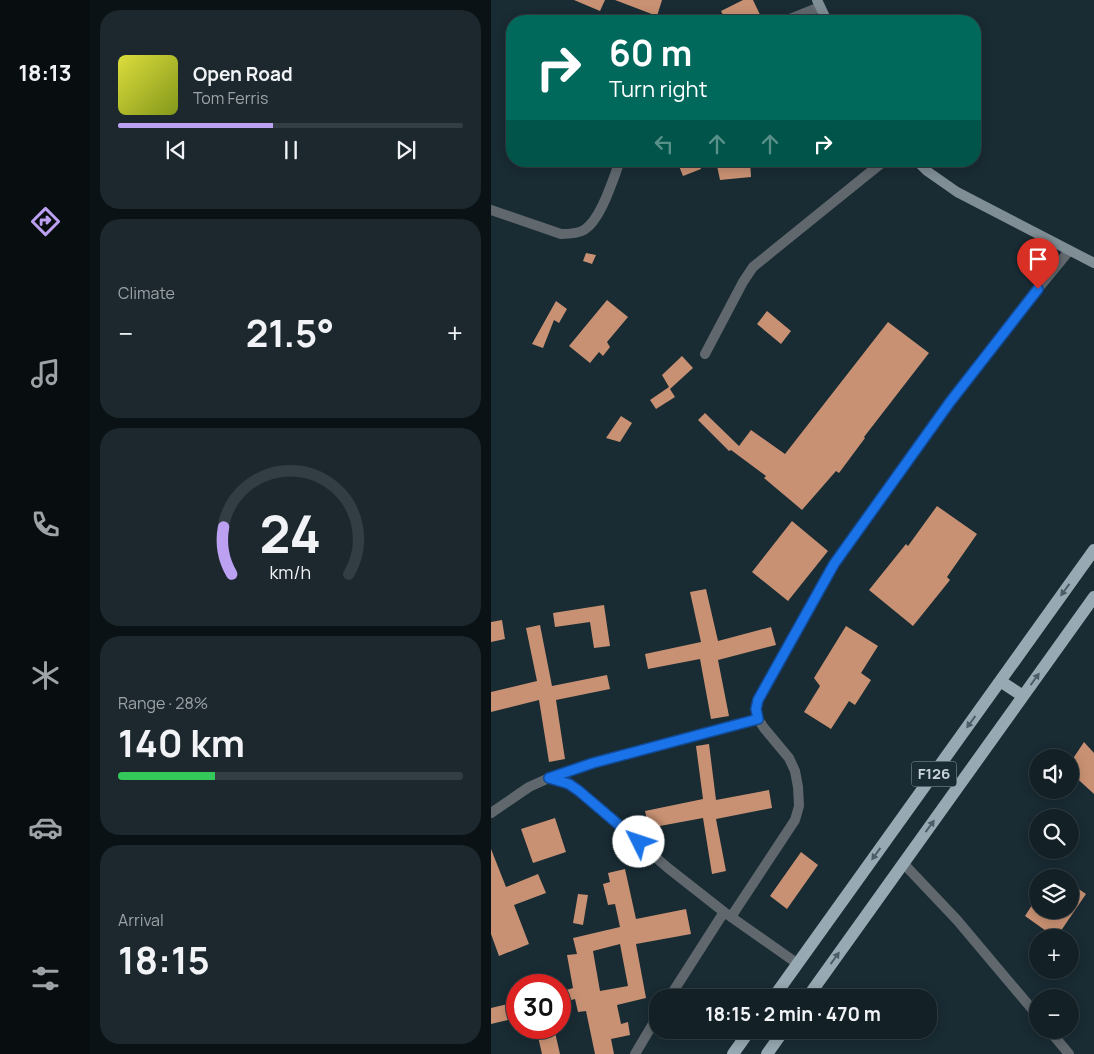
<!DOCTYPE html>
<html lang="en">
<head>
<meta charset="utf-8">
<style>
	:root { --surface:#132026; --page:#1c282e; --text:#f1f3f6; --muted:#9da3a7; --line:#323e43; --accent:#bca0f2 }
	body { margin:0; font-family:Manrope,sans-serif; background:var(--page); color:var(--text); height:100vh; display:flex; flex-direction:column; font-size:19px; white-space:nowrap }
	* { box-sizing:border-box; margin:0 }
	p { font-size:16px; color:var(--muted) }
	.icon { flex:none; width:28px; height:28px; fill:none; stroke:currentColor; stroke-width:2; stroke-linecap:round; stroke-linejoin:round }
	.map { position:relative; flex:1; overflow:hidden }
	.panel { display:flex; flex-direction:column; gap:10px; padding:10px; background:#0a1215; width:401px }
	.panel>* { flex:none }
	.guide { position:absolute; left:15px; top:15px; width:475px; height:152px; border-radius:20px; box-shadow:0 2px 12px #0003,0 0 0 1px var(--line); background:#00695c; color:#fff; overflow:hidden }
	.tools { position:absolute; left:538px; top:749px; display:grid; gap:10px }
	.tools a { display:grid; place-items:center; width:50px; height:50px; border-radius:50%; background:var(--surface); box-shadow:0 2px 12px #0003,0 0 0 1px var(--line); font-size:25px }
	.speed { position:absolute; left:15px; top:974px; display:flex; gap:10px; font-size:25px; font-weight:700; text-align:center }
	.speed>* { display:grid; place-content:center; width:65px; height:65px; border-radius:50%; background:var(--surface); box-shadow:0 2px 12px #0003,0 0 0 1px var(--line); line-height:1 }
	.speed .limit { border:8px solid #d22; background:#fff; color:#111 }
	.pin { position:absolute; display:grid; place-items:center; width:42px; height:42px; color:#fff; margin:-51px -21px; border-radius:50% 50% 50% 0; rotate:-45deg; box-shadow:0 0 5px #0007 }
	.pin .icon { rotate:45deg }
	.me { position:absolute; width:55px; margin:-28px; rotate:311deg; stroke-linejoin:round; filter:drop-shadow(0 0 4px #0008) }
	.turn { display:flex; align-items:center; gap:18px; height:105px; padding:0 20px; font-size:22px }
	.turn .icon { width:65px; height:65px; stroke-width:2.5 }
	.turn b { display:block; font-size:35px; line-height:42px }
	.lanes { display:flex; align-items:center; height:48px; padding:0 20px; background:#0003; justify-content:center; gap:25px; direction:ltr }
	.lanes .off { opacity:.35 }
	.big { font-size:38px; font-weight:700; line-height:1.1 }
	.panel .tile { flex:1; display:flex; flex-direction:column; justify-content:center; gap:8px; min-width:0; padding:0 18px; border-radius:20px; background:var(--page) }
	.panel .dial { align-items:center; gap:0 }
	.dial svg { height:130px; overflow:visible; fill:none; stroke:var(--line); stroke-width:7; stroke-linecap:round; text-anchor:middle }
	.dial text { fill:var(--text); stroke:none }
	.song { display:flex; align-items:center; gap:15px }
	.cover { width:60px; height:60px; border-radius:8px; background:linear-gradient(135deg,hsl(60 70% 55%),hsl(70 70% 35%)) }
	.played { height:5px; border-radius:2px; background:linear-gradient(90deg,var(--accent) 45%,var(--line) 45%) }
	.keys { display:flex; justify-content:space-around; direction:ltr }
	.heat { display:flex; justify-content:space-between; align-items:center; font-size:28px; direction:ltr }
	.charge { height:8px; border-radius:4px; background:linear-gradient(90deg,#34c759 28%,var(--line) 0) }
	.trip { position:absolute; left:158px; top:989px; width:288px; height:50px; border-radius:20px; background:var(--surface); box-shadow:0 2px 12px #0003,0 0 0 1px var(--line); font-weight:700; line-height:50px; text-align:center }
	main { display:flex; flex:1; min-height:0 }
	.tabs { display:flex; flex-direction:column; width:90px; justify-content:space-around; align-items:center; background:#080d0f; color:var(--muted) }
	.tabs .icon { width:35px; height:35px }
	.tabs .selected { color:var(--accent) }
	.tabs b { font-size:22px; color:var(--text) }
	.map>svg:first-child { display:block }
</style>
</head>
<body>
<main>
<nav class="tabs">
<b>18:13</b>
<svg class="icon selected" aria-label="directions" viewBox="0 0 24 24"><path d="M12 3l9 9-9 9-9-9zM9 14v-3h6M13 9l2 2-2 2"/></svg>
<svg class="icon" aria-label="music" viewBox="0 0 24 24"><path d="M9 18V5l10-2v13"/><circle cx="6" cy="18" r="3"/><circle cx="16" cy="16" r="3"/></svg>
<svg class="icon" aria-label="phone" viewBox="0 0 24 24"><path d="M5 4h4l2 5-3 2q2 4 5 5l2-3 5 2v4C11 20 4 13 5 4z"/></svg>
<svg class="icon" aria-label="climate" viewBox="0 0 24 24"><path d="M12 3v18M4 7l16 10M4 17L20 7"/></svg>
<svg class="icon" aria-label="car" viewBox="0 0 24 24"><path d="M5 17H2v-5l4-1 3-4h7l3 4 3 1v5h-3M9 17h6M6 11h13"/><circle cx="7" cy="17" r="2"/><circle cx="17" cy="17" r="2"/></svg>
<svg class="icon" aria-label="filters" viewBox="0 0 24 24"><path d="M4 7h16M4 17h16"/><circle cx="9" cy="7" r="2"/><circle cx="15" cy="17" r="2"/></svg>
</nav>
<section class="panel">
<div class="tile">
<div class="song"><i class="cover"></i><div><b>Open Road</b><p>Tom Ferris</p></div></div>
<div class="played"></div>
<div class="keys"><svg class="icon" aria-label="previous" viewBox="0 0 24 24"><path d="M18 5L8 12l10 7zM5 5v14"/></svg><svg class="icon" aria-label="pause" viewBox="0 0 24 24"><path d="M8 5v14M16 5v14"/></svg><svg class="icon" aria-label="next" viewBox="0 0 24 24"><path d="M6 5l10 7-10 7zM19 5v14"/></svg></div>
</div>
<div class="tile"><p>Climate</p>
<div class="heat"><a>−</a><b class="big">21.5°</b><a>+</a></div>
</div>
<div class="tile dial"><svg viewBox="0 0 100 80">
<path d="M14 69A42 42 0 1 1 86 69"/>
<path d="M14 69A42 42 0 0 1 9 40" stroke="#bca0f2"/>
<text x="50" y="56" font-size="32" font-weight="700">24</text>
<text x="50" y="72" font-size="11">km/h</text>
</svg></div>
<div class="tile"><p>Range · 28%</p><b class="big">140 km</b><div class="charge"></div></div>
<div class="tile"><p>Arrival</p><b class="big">18:15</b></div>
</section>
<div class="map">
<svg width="603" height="1054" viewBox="0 0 603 1054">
	<rect width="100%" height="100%" fill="#192b33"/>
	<!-- building -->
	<path fill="#c99173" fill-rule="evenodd" d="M83,0h31l-5,11z
		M124,0h47l-5,16z
		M252,0h10l10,21h-37l-5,-10z
		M186,161h21l3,8 -18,7z
		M225,161h34l1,16 -31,3z
		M95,253l10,2 -4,9 -9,-3z
		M116,300l21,17 -21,25 3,5 -7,9 -4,-4 -9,11 -21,-17z
		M65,301l11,8 -8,14 -5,-3 -11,28 -11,-4z
		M276,311l24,20 -10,13 -24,-20z
		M397,322l41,31 -65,84 1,1 -26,35 -3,-2 -34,39 -38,-32 2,-2 -35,-26 -2,1 -31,-31 7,-7 34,33 12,-16 34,24z
		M191,356l11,12 -23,21 5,8 -19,12 -6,-9 19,-13 -7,-12z
		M130,416l11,7 -12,19 -14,-4z
		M446,506l40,28 -30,43 3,3 -37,46 -44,-36 37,-46 2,2z
		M301,521l36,30 -40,50 -36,-29z
		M215,589l12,52 53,-14 5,18 -58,15 11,56 -18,3 -11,-60 -52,10 -3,-15 56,-12 -11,-50z
		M113,605l6,41 -16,2 -4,-26 -35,5 -2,-14z
		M11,620l3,19 -14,3v-20z
		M49,625l12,61 55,-11 3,14 -54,11 9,59 -16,3 -10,-62 -48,12v-20l46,-11 -11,-53z
		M355,626l32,20 -17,27 10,7 -16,25 -6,-4 -18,28 -27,-17 16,-26 -6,-8z
		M593,742l10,11v41l-24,-22v-9z
		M218,744l7,56 53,-10 3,18 -56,11 10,52 -14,3 -9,-56 -54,10 -4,-17 58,-12 -7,-53z
		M64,818l11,34 -33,11 -12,-34z
		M0,849l15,38 32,-13 8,19 -32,12 15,39 -30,12 -8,-22z
		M310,852l17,13 -31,44 -17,-13z
		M134,869l11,50 50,-10 5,25 -55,10 10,54 -29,7 4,19 7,-2 2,13 -19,4 3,15h-19l-9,-43 -8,1 -3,-13 -15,4v-11l13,-4 -6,-33 10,-1 -4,-16 47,-11 -5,-23 -7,1 -5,-21 7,-2 -2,-9zM129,944l8,42 -28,5 -7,-40z
		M579,883l16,11 -30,44 -31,-22 12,-19v13h33z
		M87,894l10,1 -5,30 -10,-2z
		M26,1002v16l-26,6v-16z
		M45,1028h18l6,26h-18z"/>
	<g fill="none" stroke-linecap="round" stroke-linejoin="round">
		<!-- street -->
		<path stroke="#60686d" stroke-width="10" d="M294,21l35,-14
			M0,210l70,24c7,0 16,0 23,-4 17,-10 29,-51 36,-69
			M214,354l38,-72 10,-15 131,-106
			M58,778l44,-15 165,-44
			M0,813l38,-26 20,-9 20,6 10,7 89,77 56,44 74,52
			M412,863l54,57 80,95
			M240,917l64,-97 4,-14 -1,-19 -3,-16 -6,-13 -25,-30 -6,-9 -2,-10 2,-9 76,-136 116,-162 77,-100 42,-51
			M178,998l55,-86
			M558,1030l20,24
			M144,1054l22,-37"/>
		<!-- secondary -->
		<path stroke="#7f8d94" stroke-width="10" d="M326,0l10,21
			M426,161l10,10 30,21 137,71"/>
		<!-- primary -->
		<path stroke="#97a9b2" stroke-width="12" d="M509,681l23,15
			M282,998l321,-448
			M316,998l287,-401
			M242,1054l17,-24
			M276,1054l17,-24"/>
	</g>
	<!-- one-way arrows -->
	<defs><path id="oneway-solid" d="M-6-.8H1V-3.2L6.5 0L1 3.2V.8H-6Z" transform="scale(1.25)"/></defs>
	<g fill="#4b5d66">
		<use href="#oneway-solid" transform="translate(574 590) rotate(126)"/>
		<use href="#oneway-solid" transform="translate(544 679) rotate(-54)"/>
		<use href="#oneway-solid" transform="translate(480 722) rotate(126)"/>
		<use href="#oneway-solid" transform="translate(439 826) rotate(-54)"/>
		<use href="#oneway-solid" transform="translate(385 854) rotate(126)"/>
		<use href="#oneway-solid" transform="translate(344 958) rotate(-54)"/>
	</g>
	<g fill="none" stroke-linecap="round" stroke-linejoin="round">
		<defs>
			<path id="route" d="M148,842l-60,-51 -10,-7 -20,-6 44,-15 165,-44 -2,-10 2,-9 76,-136 116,-162 88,-113"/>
		</defs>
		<!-- route casing -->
		<use href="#route" stroke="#114b97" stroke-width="12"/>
		<!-- route -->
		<use href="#route" stroke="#1a73e8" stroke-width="9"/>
	</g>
	<g text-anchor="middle" stroke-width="5" stroke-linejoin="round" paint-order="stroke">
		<!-- shield labels -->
		<rect fill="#192b33" stroke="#94a1a8" stroke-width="1" x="420.5" y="761.5" width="45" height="25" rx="4"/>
		<g font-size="15" font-weight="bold" fill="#c9d4da">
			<text x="443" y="779">F126</text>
		</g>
	</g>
</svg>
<div class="tools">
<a><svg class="icon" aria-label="sound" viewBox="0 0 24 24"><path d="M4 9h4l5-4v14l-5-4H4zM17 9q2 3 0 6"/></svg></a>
<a><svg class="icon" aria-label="search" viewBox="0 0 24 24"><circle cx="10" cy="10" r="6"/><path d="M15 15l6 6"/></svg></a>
<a><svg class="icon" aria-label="layers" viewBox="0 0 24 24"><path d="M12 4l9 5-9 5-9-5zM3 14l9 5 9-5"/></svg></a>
<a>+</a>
<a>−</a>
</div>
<div class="speed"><div class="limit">30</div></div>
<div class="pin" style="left:547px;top:289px;background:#d93025"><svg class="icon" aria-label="arrive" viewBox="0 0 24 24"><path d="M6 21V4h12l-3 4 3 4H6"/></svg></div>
<svg class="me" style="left:148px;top:842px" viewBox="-20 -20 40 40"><circle r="19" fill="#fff"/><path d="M0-13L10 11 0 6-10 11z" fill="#1a73e8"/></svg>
<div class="trip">18:15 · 2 min · 470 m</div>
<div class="guide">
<div class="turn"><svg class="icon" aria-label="right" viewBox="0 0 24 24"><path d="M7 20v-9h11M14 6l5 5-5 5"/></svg><div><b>60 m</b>Turn right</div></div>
<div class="lanes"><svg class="icon off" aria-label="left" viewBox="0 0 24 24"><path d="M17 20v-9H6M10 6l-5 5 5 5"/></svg><svg class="icon off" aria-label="ahead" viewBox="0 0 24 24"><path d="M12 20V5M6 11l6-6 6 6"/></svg><svg class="icon off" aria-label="ahead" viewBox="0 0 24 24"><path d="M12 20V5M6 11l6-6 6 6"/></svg><svg class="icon" aria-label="right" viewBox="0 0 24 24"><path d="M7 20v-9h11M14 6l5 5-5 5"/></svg></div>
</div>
</div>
</main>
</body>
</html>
